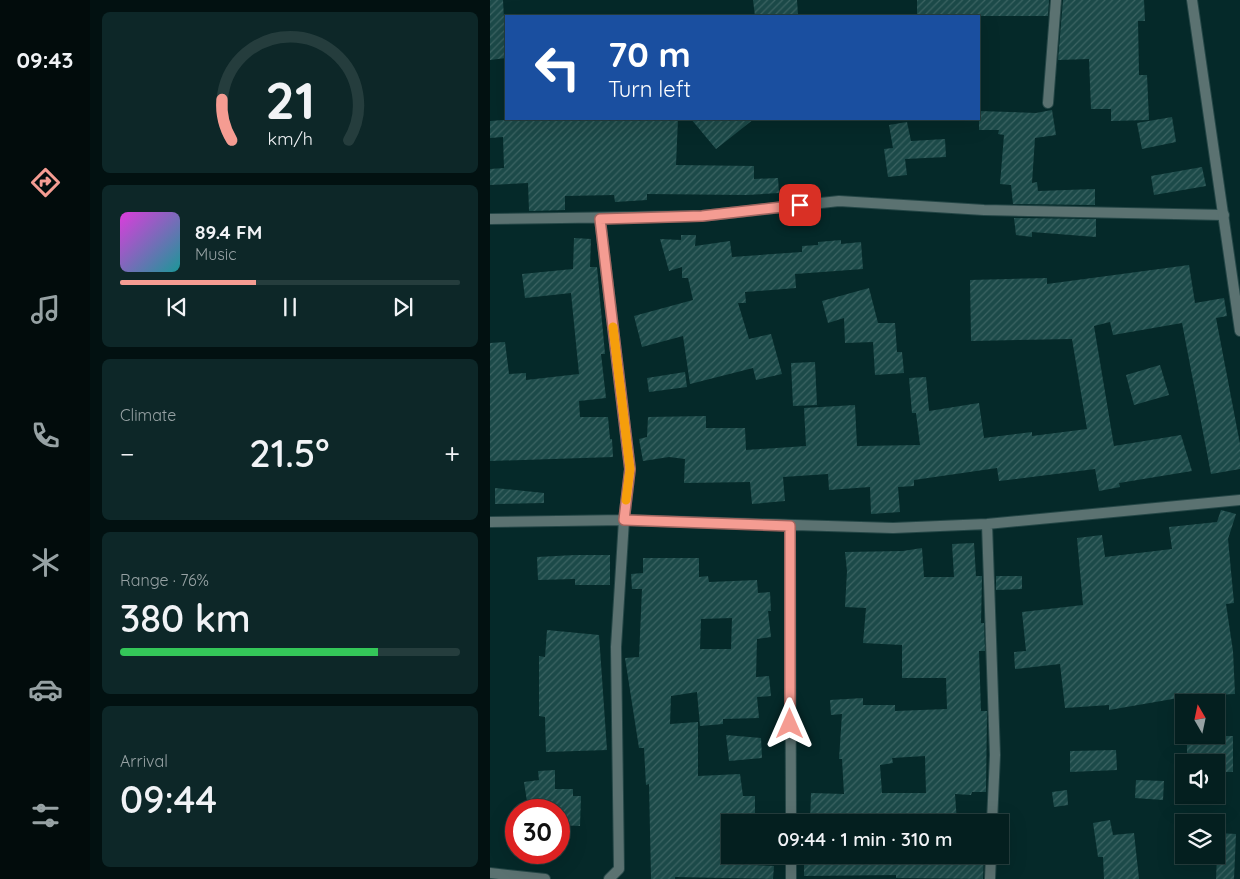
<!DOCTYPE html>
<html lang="en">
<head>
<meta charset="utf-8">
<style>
	:root { --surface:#041f1f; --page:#0d2728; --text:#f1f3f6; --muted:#97a2a4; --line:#253d3d; --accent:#f59c92 }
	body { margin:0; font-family:Quicksand,sans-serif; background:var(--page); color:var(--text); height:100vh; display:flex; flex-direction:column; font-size:19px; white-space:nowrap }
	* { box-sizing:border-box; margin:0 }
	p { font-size:16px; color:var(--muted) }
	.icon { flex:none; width:28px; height:28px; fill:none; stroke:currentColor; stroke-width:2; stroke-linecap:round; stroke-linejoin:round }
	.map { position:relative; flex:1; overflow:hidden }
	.drawer { display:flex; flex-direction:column; gap:12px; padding:12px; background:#021111; width:400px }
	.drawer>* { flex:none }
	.hud { position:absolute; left:15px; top:15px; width:475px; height:105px; border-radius:0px; box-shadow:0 5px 20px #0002,0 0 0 1px var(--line); background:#1a4fa0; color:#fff; overflow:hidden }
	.needle { width:32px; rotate:351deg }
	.tools { position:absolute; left:685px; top:694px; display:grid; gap:10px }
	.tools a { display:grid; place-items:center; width:50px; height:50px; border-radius:0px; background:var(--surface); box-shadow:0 5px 20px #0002,0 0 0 1px var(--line); font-size:25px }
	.speed { position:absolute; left:15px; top:799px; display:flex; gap:10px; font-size:25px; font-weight:700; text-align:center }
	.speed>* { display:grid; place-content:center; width:65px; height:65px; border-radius:50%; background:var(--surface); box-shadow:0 5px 20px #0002,0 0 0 1px var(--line); line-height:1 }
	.speed .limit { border:8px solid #d22; background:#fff; color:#111 }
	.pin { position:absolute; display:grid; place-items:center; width:42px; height:42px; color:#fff; margin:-21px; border-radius:10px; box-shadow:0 2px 8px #0006 }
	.me { position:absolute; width:55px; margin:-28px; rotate:0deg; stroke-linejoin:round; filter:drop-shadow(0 0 4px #0008) }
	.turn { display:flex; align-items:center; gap:18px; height:105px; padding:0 20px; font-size:22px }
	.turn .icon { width:65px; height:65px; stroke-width:2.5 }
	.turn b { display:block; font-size:35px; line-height:42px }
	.big { font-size:38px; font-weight:600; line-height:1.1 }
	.drawer .card { flex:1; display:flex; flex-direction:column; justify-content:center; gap:8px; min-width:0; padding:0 18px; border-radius:8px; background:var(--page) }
	.drawer .dial { align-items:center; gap:0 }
	.dial svg { height:130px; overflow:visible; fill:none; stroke:var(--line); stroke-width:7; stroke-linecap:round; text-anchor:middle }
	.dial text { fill:var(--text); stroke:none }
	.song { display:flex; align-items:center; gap:15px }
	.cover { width:60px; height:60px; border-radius:8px; background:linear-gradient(135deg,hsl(300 70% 55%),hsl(180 70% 35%)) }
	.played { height:5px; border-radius:2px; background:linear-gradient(90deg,var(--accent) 40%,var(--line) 40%) }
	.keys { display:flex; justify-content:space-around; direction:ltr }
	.heat { display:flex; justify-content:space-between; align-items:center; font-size:28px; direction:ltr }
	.charge { height:8px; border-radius:4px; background:linear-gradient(90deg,#34c759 76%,var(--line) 0) }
	.trip { position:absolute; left:231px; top:814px; width:288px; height:50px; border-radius:0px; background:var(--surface); box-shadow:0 5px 20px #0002,0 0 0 1px var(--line); font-weight:600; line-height:50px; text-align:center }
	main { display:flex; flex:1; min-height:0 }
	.tab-bar { display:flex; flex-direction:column; width:90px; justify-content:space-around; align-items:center; background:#020c0c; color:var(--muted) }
	.tab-bar .icon { width:35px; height:35px }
	.tab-bar .active { color:var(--accent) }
	.tab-bar b { font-size:22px; color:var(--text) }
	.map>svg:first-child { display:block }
</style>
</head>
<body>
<main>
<nav class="tab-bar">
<b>09:43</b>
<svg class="icon active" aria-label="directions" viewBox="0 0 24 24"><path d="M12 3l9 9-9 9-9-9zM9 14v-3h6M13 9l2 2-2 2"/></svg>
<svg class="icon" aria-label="music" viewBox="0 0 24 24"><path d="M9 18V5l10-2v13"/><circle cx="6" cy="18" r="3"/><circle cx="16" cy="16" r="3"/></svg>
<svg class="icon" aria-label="phone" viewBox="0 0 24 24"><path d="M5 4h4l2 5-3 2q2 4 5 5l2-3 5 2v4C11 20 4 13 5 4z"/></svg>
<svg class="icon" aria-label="climate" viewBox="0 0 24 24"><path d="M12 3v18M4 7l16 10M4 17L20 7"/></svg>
<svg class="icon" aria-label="car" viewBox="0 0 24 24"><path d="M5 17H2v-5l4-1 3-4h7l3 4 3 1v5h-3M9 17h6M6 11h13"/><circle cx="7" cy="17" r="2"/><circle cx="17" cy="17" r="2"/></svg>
<svg class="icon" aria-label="filters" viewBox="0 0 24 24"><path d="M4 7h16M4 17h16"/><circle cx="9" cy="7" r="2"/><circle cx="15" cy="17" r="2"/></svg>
</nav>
<section class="drawer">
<div class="card dial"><svg viewBox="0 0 100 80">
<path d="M14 69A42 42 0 1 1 86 69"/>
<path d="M14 69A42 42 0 0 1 8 44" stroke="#f59c92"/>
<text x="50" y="56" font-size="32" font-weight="700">21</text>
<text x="50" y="72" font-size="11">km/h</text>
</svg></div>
<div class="card">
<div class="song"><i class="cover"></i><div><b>89.4 FM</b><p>Music</p></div></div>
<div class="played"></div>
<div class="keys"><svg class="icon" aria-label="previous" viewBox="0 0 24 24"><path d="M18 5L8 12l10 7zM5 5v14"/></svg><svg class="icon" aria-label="pause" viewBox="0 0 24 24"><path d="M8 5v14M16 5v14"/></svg><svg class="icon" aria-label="next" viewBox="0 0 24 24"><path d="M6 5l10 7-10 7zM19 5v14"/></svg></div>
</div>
<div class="card"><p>Climate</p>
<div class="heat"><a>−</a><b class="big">21.5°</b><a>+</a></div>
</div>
<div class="card"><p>Range · 76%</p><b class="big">380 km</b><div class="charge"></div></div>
<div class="card"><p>Arrival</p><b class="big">09:44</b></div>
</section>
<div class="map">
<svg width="750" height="879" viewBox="0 0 750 879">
	<defs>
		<pattern id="building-hatch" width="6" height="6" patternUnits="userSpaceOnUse" patternTransform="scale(1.25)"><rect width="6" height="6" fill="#1c4a49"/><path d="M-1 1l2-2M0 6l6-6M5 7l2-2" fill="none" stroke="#3c6463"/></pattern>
	</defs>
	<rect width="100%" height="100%" fill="#052929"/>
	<!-- building -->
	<path fill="url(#building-hatch)" fill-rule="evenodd" d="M0,0h13l3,58 -16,2z
		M263,0h44l1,15 -43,1z
		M427,0h132l-1,16h-131z
		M573,0h81l1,21h-7l1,54h8l2,45 -38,1v-12h-20l-2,-50 -31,1z
		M562,110l4,25 -21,3 -3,45 5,-1 1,9 57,-2v16l-82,-1 -2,-19 -11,-1 4,-49 -6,-1 1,-4h-20v-19l57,2z
		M682,117l4,25 -34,7 -5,-26z
		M25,119h163l-2,46 78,1v13l24,-1 1,15 -32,2 -100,-1v6l-32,2 -1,-7 -49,1v14l-36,1 -1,-28 -38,2v-16l14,-1 -1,-31 -13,1v-17z
		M201,119h63l-38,30z
		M417,122l4,19 34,-2 1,18 -41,2 2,16 -19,2 -4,-28 9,-1 -4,-23z
		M712,167l4,19 -52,9 -3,-19z
		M524,218l82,1v18l-64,-5v5l-16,-2z
		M191,235h15l-1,11 35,-5 2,16 70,-5v-6l16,-1v-3l23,-2v4l20,-2 2,27 -68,5 1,14 -51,4 1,11h-8l11,36 22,-5 11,40 -26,6 -3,-12 -63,16 -7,-48 -41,11 -8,-31 59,-16 -5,-22h-6v-11l-13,4 -9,-32 21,1z
		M84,238l17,1 -1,28h7l8,87h-4l5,44 -27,3 1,16h28l2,22h2l1,18 -123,4v-118l15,-1 4,32 17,-1v7l53,-6 -8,-81 -46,5 -3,-24 51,-5z
		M699,265l6,38 29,-5 3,18 -11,2 24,126v25l-29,5 -29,-151 -69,12 -3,-13 -16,4 20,120 67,-11 11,36 -73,12 1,4 -21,4 -4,-22 -96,12 -2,-13 -83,12v6l-16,1 2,25 -29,2 -1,-27 -41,3 -1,-16 -45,3 2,24 -33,3 -2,-22 -66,1 1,-24 -16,-2 -26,4 -4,-22 8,-2 1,-20 58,-1v12h39l1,22 60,-4 -2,-38 51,-3 2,41 63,-1 -4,-32h-4l-3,-35 17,-1 3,34 50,-8 5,35 48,-6v4l55,-7 -15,-90 -101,2 -1,-61 77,-2v6z
		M379,288l9,35h17l2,29h5l2,21 -29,2 -2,-33 -28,1 -1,-25 -16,5 -6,-22z
		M325,362l2,43 -24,1 -2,-43z
		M670,365l9,30 -35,10 -8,-30z
		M195,372l2,15 -38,5 -2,-14z
		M5,488l49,5v10l-49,1z
		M731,510l15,4 -8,25 6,64 -8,1 7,47 2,43 -45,2 -81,14v-5l-44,3 -5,-44 -45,5 -1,-17 12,-1 -4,-39 61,-7 -6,-67 25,-3 3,22 67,-8 -3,-22 48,-5z
		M484,543l2,33h6l-1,47h3l1,28h-6l2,60h6l-1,81h-14l-1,3 -16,-1 2,28h-147l1,-29 33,1 -2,-35h-3l3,-45 -11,1 -1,-15 33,-2v7h32v6l52,-2 -1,-31h-44v-33l-39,-2 3,-35 -21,-1 2,-36 -2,-19 58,-1 19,-3 2,29h30l-2,-33zM435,756l1,37h-44l-2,-28 13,-2 -1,-5z
		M85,555h35v30h-35v-6l-37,1 -1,-23z
		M153,558h56v19l9,-1 1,6 48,-2 1,13 12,-1 1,19h-3l3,26 -14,2 -1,38 13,-1 2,20 -14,1 2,21 -36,1v5l-23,2 -3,-34 -26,4 -1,28 28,-2v54l42,-2 3,22h12v26h-25v42l44,2 -1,13 -98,-2v2h-24l-2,-95 -3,1 -2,-37h-5l-14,-90 14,-1 3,-68h-10l-1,-15 12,-1zM242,618l-1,31h-31l1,-30z
		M506,576h26v13l-26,1z
		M57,630l52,5 8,115 -61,2 -1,-35 -6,-1v-60l6,1z
		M236,735l35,3 1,20 -33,3z
		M697,736h46v36h-17v-10h-29z
		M626,750l1,20 -47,2v-21z
		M65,770v19h18v7h8l-1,30 -21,-1v-15h-18v-4l-13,2 -4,-26 15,-2 -1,-9z
		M646,780l28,1 -1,19 -28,-2z
		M577,790l1,15 -14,2 -2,-15z
		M620,820l3,15 21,-2 5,46h-35l-1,-22h-5l-5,-34z
		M728,833l18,1 -2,45h-18z
		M314,855h180l-1,24 -87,-1v-3l-92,1z"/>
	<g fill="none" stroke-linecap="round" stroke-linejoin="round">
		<defs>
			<path id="minor" d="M558,103l8,-103
				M0,219l212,-3 137,-15 145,9 240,5
				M110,219l30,250 -6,51 -8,127 3,222 -10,10
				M0,522l134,-2 269,8 94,-4 253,-24
				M497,524l8,231 -3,67
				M300,525l1,297
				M301,855v24
				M0,873l55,6
				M500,879l1,-24"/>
			<path id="tertiary" d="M702,0l48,331"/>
		</defs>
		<!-- minor casing -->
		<use href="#minor" stroke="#244646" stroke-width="12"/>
		<!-- tertiary casing -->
		<use href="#tertiary" stroke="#244646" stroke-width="12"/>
		<!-- minor -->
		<use href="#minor" stroke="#5b7271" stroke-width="10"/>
		<!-- tertiary -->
		<use href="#tertiary" stroke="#5b7271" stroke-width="10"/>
	</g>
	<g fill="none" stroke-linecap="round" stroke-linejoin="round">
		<defs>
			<path id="route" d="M300,724v-198l-166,-6 6,-51 -30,-250 102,-3 98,-11"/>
		</defs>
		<!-- route casing -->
		<use href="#route" stroke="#9f655f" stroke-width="12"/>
		<!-- route -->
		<use href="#route" stroke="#f59c92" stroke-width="9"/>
		<!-- slow -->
		<path stroke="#f59e0b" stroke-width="9" d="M123,327l17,142 -4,31"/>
	</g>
</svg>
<div class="tools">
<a><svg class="needle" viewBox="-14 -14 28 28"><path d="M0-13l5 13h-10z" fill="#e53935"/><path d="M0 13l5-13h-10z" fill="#97a2a4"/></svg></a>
<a><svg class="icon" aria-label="sound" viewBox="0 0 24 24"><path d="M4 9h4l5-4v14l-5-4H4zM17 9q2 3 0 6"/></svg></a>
<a><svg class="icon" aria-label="layers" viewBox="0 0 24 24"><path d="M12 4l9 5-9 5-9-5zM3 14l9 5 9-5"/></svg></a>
</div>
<div class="speed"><div class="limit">30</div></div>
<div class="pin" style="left:310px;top:205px;background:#d93025"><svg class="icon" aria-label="arrive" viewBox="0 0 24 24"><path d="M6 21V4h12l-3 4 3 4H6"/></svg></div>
<svg class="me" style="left:300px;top:724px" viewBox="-20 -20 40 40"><path d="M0-17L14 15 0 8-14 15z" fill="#f59c92" stroke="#fff" stroke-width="4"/></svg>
<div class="trip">09:44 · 1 min · 310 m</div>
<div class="hud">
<div class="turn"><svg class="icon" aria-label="left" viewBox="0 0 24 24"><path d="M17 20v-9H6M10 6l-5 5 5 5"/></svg><div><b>70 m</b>Turn left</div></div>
</div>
</div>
</main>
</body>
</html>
